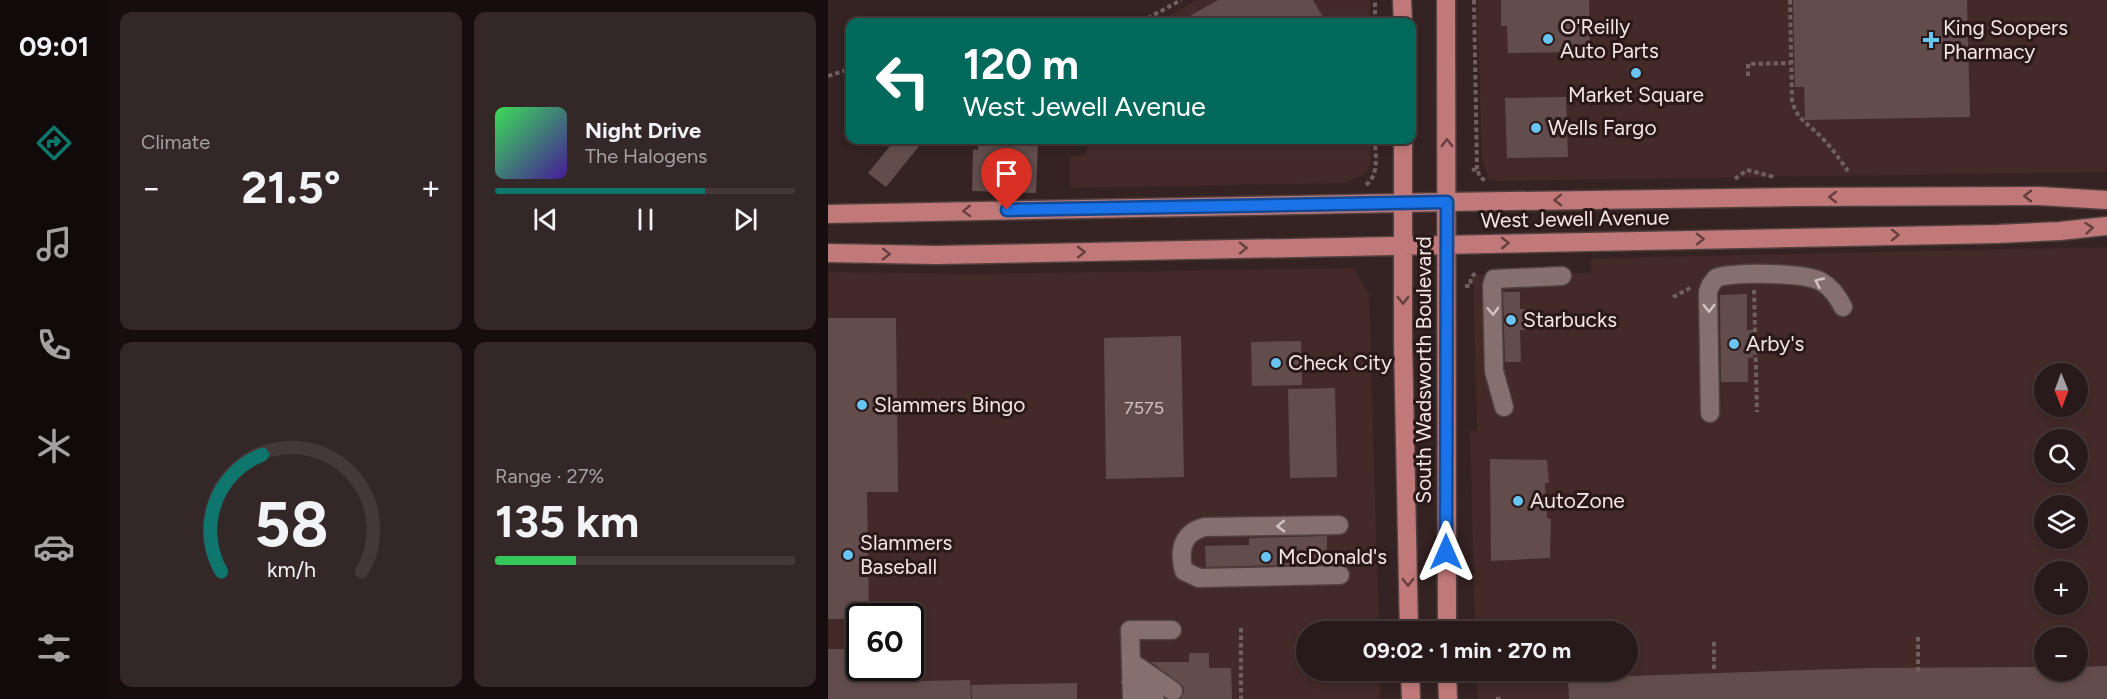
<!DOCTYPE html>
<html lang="en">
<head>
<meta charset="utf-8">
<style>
	:root { --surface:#281a1a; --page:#342727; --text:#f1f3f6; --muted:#a5a1a2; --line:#443839; --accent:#0f766e }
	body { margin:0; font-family:Figtree,sans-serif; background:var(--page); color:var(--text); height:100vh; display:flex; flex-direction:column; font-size:22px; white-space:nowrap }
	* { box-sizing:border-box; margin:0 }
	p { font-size:20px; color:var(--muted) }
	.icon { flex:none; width:33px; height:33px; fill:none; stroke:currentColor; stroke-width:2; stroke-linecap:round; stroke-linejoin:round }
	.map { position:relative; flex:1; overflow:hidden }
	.details { display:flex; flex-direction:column; gap:12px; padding:12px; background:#160e0e; width:720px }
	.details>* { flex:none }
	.banner { position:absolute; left:18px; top:18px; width:570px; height:126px; border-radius:12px; box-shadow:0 3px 9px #0003,0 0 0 2px var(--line); background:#00695c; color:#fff; overflow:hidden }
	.needle { width:39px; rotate:179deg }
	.tools { position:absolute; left:1206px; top:363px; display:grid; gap:12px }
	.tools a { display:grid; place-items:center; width:54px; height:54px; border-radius:50%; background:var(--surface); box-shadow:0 3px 9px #0003,0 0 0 2px var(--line); font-size:30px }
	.speed { position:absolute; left:18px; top:603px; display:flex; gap:12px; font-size:30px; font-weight:700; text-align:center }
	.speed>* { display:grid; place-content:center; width:78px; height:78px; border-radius:50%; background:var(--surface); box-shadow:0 3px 9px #0003,0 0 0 2px var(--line); line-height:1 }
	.speed .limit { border:3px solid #111; border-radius:9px; background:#fff; color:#111 }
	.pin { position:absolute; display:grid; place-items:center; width:51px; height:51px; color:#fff; margin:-62px -26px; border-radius:50% 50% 50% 0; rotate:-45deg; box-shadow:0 0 6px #0007 }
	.pin .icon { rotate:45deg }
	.me { position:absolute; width:66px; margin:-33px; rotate:0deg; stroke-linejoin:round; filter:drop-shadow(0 0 4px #0008) }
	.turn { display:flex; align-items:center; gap:21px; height:126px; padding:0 18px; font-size:27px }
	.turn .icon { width:78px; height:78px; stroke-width:2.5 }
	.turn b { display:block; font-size:42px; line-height:51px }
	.big { font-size:45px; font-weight:700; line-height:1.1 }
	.details .tile { flex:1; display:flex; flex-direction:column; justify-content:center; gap:9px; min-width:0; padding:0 21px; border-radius:12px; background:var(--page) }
	.details .dial { align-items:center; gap:0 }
	.dial svg { height:156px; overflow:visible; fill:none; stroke:var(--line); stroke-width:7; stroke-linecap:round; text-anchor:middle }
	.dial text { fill:var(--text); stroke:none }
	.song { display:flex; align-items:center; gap:18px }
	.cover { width:72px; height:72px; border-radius:9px; background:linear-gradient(135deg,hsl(130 70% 55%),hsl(260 70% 35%)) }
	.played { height:6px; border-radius:3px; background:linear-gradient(90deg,var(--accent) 70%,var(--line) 70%) }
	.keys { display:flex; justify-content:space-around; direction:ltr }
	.heat { display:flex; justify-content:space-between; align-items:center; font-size:33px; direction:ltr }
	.charge { height:9px; border-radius:4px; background:linear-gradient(90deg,#34c759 27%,var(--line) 0) }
	.details .tiles { flex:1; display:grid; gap:12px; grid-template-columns:repeat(2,1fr) }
	.trip { position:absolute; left:468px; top:621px; width:342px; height:60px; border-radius:30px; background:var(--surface); box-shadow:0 3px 9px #0003,0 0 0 2px var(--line); font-weight:700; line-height:60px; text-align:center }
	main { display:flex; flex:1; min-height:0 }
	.tabs { display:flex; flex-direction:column; width:108px; justify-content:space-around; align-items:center; background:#100a0a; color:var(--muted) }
	.tabs .icon { width:42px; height:42px }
	.tabs .selected { color:var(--accent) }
	.tabs b { font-size:27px; color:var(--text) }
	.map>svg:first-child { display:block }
</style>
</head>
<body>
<main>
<nav class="tabs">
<b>09:01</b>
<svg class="icon selected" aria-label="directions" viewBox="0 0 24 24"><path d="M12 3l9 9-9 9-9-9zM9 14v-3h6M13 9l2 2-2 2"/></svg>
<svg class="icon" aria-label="music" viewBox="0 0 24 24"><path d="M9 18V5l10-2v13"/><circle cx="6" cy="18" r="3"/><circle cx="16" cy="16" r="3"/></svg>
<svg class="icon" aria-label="phone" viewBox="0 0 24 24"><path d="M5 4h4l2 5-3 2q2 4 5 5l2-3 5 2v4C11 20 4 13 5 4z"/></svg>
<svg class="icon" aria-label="climate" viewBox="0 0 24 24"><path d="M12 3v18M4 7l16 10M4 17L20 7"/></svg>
<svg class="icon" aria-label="car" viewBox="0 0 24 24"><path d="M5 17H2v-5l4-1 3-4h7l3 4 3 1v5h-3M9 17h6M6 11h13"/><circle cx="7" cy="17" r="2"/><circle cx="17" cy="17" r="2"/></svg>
<svg class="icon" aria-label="filters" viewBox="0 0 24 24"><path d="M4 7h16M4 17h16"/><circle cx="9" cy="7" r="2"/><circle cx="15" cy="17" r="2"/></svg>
</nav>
<section class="details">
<div class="tiles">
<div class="tile"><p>Climate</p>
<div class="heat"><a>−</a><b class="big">21.5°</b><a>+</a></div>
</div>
<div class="tile">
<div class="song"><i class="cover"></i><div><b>Night Drive</b><p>The Halogens</p></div></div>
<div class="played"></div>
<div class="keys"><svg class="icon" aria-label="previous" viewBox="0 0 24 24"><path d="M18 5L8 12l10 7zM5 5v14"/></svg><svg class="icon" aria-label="pause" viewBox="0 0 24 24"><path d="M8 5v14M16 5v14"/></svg><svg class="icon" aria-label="next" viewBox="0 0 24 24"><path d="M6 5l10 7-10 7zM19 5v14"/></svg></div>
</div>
<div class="tile dial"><svg viewBox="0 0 100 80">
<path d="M14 69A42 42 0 1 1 86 69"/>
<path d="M14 69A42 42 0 0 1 35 9" stroke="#0f766e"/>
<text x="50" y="56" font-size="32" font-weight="700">58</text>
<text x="50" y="72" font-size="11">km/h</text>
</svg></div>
<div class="tile"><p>Range · 27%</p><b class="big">135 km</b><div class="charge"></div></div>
</div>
</section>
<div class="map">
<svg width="1279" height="699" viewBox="0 0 1279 699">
	<rect width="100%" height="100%" fill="#352222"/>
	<!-- built -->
	<path fill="#432a29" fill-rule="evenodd" d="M369,0h173v22h-212z
		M649,0h630v172l-610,9 -8,-2 -7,-19z
		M259,140h284v24l-6,10 -21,9 -274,5v-31l16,-2z
		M1279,247v452h-629l-2,-28 152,-1v-38l-153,-1 -5,-200 7,-1 -4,-155 118,-2v-14l59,-2zM1216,374h34v32h-34zM1216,440h34v32h-34zM1216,506h34v32h-34zM1216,572h34v32h-34zM1216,638h34v32h-34z
		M526,268l15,26 10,337 -73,1v38l74,1v28h-552v-427l149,2zM32,616h50v52h-50z"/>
	<!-- building -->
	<path fill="#624d4c" d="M390,0h95l13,22h-147z
		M673,0h88l1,52 -82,1 -1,-27h-6z
		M965,0h174l3,117 -165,3 -1,-33h-9z
		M738,97l2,60 -61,1 -2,-60z
		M67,140h29l-38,47 -18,-14z
		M150,140h31v3l29,1 -2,49 -64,-2 1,-42 5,1z
		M675,292h17v17h5l1,21h-6l1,32h-16z
		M919,294v36h6v28h-5v24h-27l-1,-87z
		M0,318h68l2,174h-31l2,124h-9v3h-32z
		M353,336l3,141 -78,2 -2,-141z
		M473,341l1,44 -50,1 -1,-44z
		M507,388l2,89 -47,1 -2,-89z
		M662,459l57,1 2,23h-4l2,35 4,1 -1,39 -59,3z
		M499,536v28l-121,3 -1,-21 44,-1v-7z
		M0,649h32v19h15l1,14 94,-2 1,19h-143z
		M361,653h20v15h22l1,31h-52l4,-7 -1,-6 -32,-24h38z
		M1279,666v33h-538l-1,-21 303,-10 173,-1v3h34v-3z
		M249,683v16h-105l-1,-14z"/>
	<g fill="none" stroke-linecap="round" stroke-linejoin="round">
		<defs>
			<path id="minor" d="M676,407l-10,-36 -2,-86 2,-6 68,-3
				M882,413l-2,-121 2,-6 6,-8c19,-6 89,-6 106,4 10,6 16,15 21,25
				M511,525l-134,2c-22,5 -27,23 -21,44l15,7 141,-3
				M303,662l42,29
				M303,682l24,17
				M304,699l-2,-69h42"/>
			<path id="major" d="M574,0l1,22
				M618,0l1,632
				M575,140v202l6,290
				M0,214l619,-12 347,-5 245,-1 68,4
				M0,253l108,2 1061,-21 63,-3 47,-5
				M582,670l1,29
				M619,670l1,29"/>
		</defs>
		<!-- minor casing -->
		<use href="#minor" stroke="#50403f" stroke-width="21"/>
		<!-- major casing -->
		<use href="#major" stroke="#50403f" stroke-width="21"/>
		<!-- path -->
		<path stroke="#715f5f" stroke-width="4" stroke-dasharray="4.5 3" stroke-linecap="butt" d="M646,0l3,169
			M962,0l2,100c4,20 19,25 32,40 9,9 16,20 24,31
			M313,22l40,-22
			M547,22v-22
			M0,76l22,-7
			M920,76v-12l43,-1
			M644,170l5,-1 3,8 7,5
			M907,179l12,-9 27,7
			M538,185c14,-11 9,-30 9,-45
			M637,286h5l1,-8 5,-6
			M926,290l3,122
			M845,297l19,-10
			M413,628v71
			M1090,637v37
			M886,642v30
			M668,699l7,-1"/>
		<!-- minor -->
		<use href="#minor" stroke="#86706f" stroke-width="18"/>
		<!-- major -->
		<use href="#major" stroke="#c07978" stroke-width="18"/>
	</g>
	<!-- one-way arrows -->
	<defs><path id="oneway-chevron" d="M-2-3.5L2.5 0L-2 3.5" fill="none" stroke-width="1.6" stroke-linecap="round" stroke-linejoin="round" transform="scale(1.5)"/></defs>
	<g stroke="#663f3e">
		<use href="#oneway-chevron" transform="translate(619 143) rotate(-90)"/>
		<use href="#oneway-chevron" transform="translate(1200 196) rotate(180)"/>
		<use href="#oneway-chevron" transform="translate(1005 197) rotate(180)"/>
		<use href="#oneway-chevron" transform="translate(730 200) rotate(179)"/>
		<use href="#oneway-chevron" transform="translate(139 211) rotate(178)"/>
		<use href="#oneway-chevron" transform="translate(1261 228) rotate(-6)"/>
		<use href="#oneway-chevron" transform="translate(1067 235) rotate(-1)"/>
		<use href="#oneway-chevron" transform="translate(872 239) rotate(-1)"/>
		<use href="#oneway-chevron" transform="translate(677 243) rotate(-1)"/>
		<use href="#oneway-chevron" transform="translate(415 248) rotate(-1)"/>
		<use href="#oneway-chevron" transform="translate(253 252) rotate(-1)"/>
		<use href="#oneway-chevron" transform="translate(58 254) rotate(1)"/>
		<use href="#oneway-chevron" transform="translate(575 300) rotate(90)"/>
		<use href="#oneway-chevron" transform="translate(580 582) rotate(89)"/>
	</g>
	<g stroke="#d2c3c2">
		<use href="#oneway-chevron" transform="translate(991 282) rotate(-155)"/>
		<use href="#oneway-chevron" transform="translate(881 308) rotate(89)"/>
		<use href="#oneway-chevron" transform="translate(665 311) rotate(88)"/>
		<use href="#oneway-chevron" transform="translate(453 526) rotate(179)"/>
	</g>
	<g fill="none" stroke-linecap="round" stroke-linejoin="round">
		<defs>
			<path id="route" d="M179,210l440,-8 -1,350"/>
		</defs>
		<!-- route casing -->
		<use href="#route" stroke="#114b97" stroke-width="15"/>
		<!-- route -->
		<use href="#route" stroke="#1a73e8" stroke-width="10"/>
	</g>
	<!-- markers -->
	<g fill="#68c4f0" stroke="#2a1918" stroke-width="2">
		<circle cx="720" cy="39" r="6"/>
		<path d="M1100 31h6v6h6v6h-6v6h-6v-6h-6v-6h6z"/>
		<circle cx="808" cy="73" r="6"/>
		<circle cx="708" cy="128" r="6"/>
		<circle cx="683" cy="320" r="6"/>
		<circle cx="906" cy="344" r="6"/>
		<circle cx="448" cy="363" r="6"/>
		<circle cx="34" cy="405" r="6"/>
		<circle cx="690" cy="501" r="6"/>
		<circle cx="20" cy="555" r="6"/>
		<circle cx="438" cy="557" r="6"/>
	</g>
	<g text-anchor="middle" stroke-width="6" stroke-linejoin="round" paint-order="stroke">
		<!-- number labels -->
		<g font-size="18" fill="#cfc0bf">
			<text x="316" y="414">7575</text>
		</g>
		<!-- poi labels -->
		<g font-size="21" fill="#f3e6e5" stroke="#2a1918" text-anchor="start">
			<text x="732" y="34">O'Reilly<tspan x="732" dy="24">Auto Parts</tspan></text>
			<text x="1115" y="35">King Soopers<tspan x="1115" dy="24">Pharmacy</tspan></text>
			<text x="808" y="102" text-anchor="middle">Market Square</text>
			<text x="720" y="135">Wells Fargo</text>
			<text x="695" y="327">Starbucks</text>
			<text x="918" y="351">Arby's</text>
			<text x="460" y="370">Check City</text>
			<text x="46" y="412">Slammers Bingo</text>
			<text x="702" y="508">AutoZone</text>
			<text x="32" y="550">Slammers<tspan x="32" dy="24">Baseball</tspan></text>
			<text x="450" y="564">McDonald's</text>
		</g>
		<!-- street labels -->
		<g font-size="21" fill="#f3e6e5" stroke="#2a1918">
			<text transform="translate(747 219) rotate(-1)" y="7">West Jewell Avenue</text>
			<text transform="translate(596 370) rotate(-90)" y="7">South Wadsworth Boulevard</text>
		</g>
	</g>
</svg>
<div class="tools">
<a><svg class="needle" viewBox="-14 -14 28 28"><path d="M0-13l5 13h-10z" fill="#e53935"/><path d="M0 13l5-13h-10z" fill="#a5a1a2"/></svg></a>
<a><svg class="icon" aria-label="search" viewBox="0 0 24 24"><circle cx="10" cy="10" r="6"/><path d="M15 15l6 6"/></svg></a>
<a><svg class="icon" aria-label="layers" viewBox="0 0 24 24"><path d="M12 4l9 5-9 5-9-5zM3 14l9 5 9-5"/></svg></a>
<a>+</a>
<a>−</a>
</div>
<div class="speed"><div class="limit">60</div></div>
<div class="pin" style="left:179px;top:210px;background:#d93025"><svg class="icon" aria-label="arrive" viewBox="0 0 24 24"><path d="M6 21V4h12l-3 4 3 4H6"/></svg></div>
<svg class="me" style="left:618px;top:552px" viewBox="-20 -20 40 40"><path d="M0-17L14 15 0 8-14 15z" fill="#1a73e8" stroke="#fff" stroke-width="4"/></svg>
<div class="trip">09:02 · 1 min · 270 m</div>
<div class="banner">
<div class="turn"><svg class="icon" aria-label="left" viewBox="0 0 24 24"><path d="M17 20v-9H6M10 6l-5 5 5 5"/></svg><div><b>120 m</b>West Jewell Avenue</div></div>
</div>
</div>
</main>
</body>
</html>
